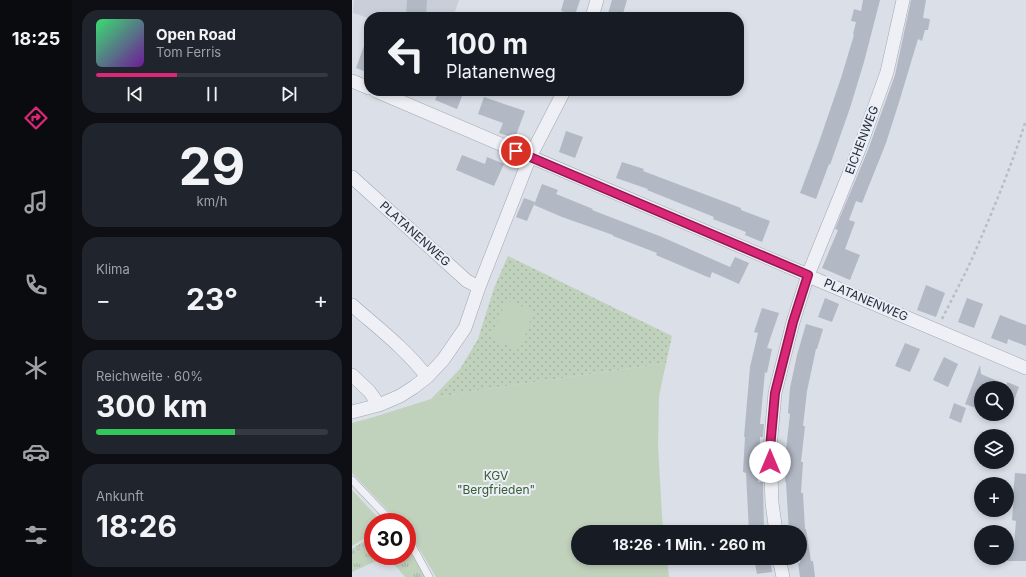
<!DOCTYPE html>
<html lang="de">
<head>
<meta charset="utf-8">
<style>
	:root { --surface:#171b24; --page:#20242c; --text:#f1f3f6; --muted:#9ea1a6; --line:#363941; --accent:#db2777 }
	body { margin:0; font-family:Inter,sans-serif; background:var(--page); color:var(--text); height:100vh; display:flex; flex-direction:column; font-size:15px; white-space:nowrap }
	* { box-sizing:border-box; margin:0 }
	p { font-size:13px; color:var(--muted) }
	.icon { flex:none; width:22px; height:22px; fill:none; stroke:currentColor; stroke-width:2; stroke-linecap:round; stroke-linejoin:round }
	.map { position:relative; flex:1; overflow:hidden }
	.details { display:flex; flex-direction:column; gap:10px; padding:10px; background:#0d0f14; width:280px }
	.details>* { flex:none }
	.guide { position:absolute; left:12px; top:12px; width:380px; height:84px; border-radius:16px; box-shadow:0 2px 6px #0003; background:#171b24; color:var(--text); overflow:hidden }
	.fabs { position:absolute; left:622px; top:381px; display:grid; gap:8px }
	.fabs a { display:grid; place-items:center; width:40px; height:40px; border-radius:50%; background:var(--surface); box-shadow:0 2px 6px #0003; font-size:20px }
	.speed { position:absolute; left:12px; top:513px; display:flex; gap:8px; font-size:20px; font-weight:700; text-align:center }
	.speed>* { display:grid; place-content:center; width:52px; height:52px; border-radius:50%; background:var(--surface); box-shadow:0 2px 6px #0003; line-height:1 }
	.speed .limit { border:6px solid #d22; background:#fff; color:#111 }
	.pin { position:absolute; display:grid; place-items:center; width:34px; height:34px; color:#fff; margin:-17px; border:2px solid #fff; border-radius:50%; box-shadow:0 1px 4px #0007 }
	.me { position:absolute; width:44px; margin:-22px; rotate:0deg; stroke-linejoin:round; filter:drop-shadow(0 0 3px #0008) }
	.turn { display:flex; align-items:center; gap:14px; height:84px; padding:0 16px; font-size:18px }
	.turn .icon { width:52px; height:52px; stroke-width:2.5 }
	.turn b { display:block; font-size:28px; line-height:34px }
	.big { font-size:30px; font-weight:700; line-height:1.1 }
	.details .widget { flex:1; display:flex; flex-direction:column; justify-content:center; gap:6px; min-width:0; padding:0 14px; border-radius:16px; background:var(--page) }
	.details .dial { align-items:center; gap:0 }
	.dial b { font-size:52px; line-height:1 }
	.song { display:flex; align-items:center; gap:12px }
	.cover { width:48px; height:48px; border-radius:6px; background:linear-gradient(135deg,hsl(140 70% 55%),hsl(280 70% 35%)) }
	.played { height:4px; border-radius:2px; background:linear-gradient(90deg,var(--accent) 35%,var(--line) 35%) }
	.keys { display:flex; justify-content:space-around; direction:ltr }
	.heat { display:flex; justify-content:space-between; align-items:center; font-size:22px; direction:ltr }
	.charge { height:6px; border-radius:3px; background:linear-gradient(90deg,#34c759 60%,var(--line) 0) }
	.trip { position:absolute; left:219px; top:525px; width:236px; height:40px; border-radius:20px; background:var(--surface); box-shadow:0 2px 6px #0003; font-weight:700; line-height:40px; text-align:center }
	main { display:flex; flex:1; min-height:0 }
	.tabs { display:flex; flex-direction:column; width:72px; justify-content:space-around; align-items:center; background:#090b0e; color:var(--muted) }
	.tabs .icon { width:28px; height:28px }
	.tabs .on { color:var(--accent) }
	.tabs b { font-size:18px; color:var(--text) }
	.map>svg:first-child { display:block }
</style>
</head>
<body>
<main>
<nav class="tabs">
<b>18:25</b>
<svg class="icon on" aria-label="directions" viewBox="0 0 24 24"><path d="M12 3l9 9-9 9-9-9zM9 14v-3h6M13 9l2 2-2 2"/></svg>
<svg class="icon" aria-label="music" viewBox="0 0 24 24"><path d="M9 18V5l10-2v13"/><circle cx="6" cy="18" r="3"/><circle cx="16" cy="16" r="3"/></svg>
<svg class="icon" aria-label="phone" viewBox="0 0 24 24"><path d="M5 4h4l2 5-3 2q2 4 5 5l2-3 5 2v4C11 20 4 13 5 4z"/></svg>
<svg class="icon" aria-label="climate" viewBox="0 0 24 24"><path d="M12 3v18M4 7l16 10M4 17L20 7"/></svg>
<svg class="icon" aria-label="car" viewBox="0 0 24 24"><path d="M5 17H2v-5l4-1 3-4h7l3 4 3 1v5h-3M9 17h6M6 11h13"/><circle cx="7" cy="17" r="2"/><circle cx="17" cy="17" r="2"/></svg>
<svg class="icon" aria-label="filters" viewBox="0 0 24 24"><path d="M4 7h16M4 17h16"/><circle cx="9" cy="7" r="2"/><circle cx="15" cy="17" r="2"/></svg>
</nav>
<section class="details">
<div class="widget">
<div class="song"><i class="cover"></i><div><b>Open Road</b><p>Tom Ferris</p></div></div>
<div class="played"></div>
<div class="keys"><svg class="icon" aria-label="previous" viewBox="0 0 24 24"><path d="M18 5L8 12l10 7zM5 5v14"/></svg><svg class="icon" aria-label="pause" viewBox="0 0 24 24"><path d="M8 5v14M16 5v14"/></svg><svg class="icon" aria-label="next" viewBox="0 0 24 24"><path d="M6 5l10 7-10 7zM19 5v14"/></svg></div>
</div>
<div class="widget dial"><b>29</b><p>km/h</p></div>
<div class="widget"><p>Klima</p>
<div class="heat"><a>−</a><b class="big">23°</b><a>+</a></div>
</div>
<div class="widget"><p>Reichweite · 60%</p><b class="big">300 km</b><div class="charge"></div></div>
<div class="widget"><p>Ankunft</p><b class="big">18:26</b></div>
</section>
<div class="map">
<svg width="674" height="577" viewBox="0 0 674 577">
	<defs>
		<pattern id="grass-tufts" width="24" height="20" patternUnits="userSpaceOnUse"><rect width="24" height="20" fill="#c0d1bc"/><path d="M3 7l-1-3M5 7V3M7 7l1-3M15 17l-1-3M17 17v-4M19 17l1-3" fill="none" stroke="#a5b4a3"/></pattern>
		<pattern id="park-dots" width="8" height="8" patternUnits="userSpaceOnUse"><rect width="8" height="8" fill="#c0d1bc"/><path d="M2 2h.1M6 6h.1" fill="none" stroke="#a5b4a3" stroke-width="1.8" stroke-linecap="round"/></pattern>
	</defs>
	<rect width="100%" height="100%" fill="#dbdfe7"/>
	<!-- built -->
	<path fill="#c9ced9" d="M2,0h105l-6,17h-84v1l-16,-5z"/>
	<!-- grass -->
	<path fill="url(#grass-tufts)" d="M21,535v21h34v-10l4,3 15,28h-21l-18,-21 -35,16v-23z"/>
	<!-- park -->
	<path fill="url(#park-dots)" d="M156,256l164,80 -6,27 -205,30 -30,6 29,-30 18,-30 16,-51z"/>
	<!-- garden -->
	<path fill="#c0d1bc" d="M154,300l28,11 -14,39 -29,-11z
		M314,363l-7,33 -1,50 5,86h-85v26h89l2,19h-233l-25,-42 -4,-4v-9h-8l-47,-49v-50l22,-6 57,-18 30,-6z
		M0,490l30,32h-9v11l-21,13z"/>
	<!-- building -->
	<path fill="#b2b8c4" d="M55,0h20l-1,17h-20z
		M212,0h16l-5,15 -14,-4z
		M260,0h15l-5,17h-15z
		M511,0h17l-16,62 -14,46 -20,57 -1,-1 -13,35 -16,-6 18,-48 23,-67 13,-43 -1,-1 3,-12 -5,-1 3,-12 7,2z
		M559,0h15l-3,18 7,1 -2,11h-3l-3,11 -4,-2 -18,60 -14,44 -24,60 -6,-2 -7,19 6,2 -10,27 15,6 -10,25 -28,-12 16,-38 -3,-1 33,-79 27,-75z
		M16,35h1v38l-13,-5z
		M87,91h25l-7,18 -22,-9z
		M132,97l41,14 -10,27 -16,-5 4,-10 -25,-9z
		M214,131l17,6 -8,21 -16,-6z
		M110,155l23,9 2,-7 17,7 -10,22 -38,-16z
		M270,162l22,7 -1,2 98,37v2l29,11 -8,21 -17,-7 1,-3 -33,-13 1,-2 -67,-27 1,-1 -32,-11z
		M190,184l16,6 -2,4 37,15 -1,1 70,27 68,30 5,-10 14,6 -10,21 -27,-12 -2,6 -54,-23 1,-2 -44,-17v-1l-51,-18 -28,-12z
		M172,198l11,4 -8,19 -11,-4z
		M574,285l19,8 -9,24 -19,-7z
		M473,298l14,6 -7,18 -14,-5z
		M615,298l16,6 -9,24 -16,-6z
		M410,308l17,5 -12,35 5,1 -5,24 -2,-1 -5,52h4l-1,13h-3l-2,45h5l1,50h-15l-3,-59 -3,-1 2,-35h-1l6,-70 8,-34 -4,-1z
		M648,315l26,10v21l-18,-7 -1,5 -16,-6z
		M454,324l17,5 -6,20h-1l-9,42 -4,35h2l-4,36h2l-2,31h2l2,36h1l5,32h2l2,16h-15l-2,-14h2v-31h-11l-3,-50h-1l2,-32h-1l4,-36 -2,-1 2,-25 7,-33z
		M553,343l15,6 -10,23 -15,-6z
		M592,357l14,7 -10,23 -15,-7z
		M628,365l1,9 26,11v-3l12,5 -11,29 -1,-28h-26v22l-16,-6z
		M602,403l12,5 -5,15 -12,-5z
		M663,473l11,1v87h-19v-17l7,1 2,-24 -4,-1 2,-24h-1z
		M402,558h16l2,14 -15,2z"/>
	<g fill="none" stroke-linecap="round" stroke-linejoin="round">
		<defs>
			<path id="service" d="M0,480l40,42
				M55,539l4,5 18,33"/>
			<path id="minor" d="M240,17l5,-17
				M0,81l17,7
				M24,91l432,184 5,3 213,90
				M0,177l115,104 12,6
				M0,305c26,23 54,44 75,72
				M0,375l17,16 10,14
				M0,412l27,-7 21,-9 14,-9 13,-10 16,-17 22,-32 14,-41 51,-130 34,-66
				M424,532l-4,-29 -2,-55 5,-55 18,-71 15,-47 52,-128 27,-75 16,-72
				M427,558l4,19"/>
		</defs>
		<!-- service casing -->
		<use href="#service" stroke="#a0a6b1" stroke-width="8"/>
		<!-- minor casing -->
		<use href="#minor" stroke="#a0a6b1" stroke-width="14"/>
		<!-- path -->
		<path stroke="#b9bdc5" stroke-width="2.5" stroke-dasharray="3 3" stroke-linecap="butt" d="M590,319c10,-20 20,-39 29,-58 20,-46 40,-93 55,-141
			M0,553l21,-13"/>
		<!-- service -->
		<use href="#service" stroke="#eef0f5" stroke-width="7"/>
		<!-- minor -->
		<use href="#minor" stroke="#eef0f5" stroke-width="13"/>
	</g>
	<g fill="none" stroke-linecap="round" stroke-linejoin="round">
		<defs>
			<path id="route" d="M164,151l292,124 -15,47 -18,71 -5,55v14"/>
		</defs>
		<!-- route casing -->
		<use href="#route" stroke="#8e194d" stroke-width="10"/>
		<!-- route -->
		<use href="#route" stroke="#db2777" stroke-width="7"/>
	</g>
	<g text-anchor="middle" stroke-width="4" stroke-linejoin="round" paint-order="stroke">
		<!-- street labels -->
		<g font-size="12" fill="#242c3e" stroke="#eaeef5">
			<text transform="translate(510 140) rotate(-69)" y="4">EICHENWEG</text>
			<text transform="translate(63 234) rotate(42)" y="4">PLATANENWEG</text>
			<text transform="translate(514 300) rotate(23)" y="4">PLATANENWEG</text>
		</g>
		<!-- park labels -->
		<g font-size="12" fill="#365a31" stroke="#eaeef5">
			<text x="144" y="480">KGV<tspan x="144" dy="14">"Bergfrieden"</tspan></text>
		</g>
	</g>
</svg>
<div class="fabs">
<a><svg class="icon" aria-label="search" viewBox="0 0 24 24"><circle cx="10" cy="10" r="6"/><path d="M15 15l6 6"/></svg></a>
<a><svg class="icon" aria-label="layers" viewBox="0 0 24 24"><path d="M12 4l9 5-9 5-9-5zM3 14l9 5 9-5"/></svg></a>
<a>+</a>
<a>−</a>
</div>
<div class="speed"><div class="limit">30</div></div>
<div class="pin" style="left:164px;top:151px;background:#d93025"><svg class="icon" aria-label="arrive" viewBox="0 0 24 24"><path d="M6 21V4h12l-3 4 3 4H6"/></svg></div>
<svg class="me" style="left:418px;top:462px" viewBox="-20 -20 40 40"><circle r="19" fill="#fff"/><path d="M0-13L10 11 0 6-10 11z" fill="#db2777"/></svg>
<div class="trip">18:26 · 1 Min. · 260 m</div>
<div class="guide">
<div class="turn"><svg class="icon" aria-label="left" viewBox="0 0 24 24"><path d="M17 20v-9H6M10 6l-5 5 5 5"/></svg><div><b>100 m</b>Platanenweg</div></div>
</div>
</div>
</main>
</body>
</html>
